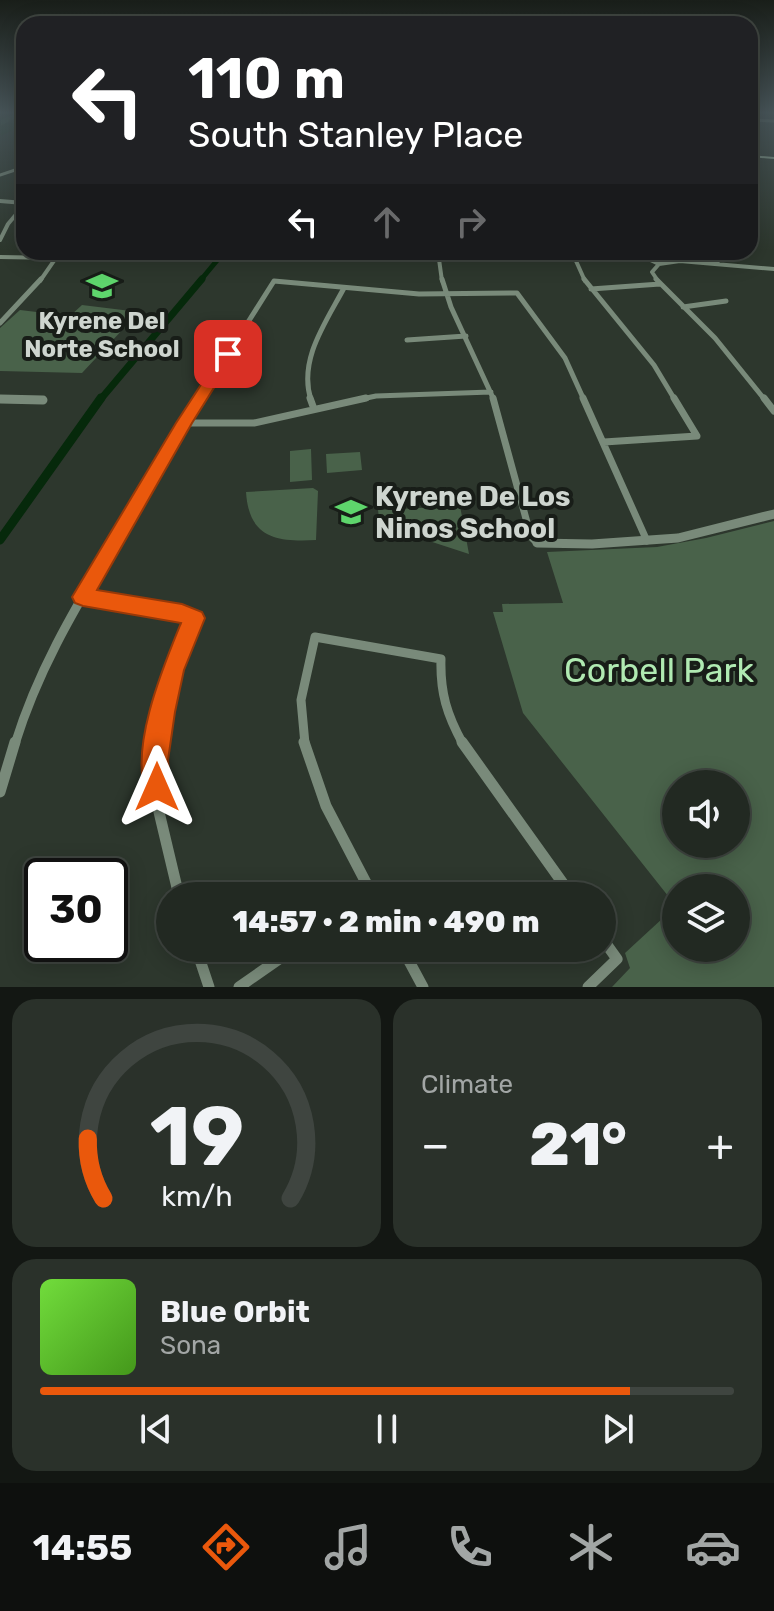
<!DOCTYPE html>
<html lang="en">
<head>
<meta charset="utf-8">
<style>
	:root { --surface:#222922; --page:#2a312a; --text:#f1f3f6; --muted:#a2a6a5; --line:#3f4540; --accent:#ea580c }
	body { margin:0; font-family:Rubik,sans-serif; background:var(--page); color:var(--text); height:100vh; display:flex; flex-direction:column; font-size:30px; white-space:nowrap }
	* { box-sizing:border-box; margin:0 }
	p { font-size:26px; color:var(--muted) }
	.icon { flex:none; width:44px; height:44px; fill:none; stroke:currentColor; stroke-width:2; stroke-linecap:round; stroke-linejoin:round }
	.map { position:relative; height:987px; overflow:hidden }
	.panel { display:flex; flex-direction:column; gap:12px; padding:12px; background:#131713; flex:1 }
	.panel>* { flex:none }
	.top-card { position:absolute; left:16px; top:16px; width:742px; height:244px; border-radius:24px; box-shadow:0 4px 20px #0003,0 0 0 2px var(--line); background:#202124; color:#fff; overflow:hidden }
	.tools { position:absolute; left:662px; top:770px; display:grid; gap:16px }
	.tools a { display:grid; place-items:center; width:88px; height:88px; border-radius:50%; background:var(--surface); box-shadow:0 4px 20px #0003,0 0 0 2px var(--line); font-size:40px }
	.speed { position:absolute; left:24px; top:858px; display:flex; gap:16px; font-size:40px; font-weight:700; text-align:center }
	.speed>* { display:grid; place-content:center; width:104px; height:104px; border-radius:50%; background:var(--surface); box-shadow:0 4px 20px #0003,0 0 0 2px var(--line); line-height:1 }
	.speed .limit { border:4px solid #111; border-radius:12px; background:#fff; color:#111 }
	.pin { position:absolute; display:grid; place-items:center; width:68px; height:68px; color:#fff; margin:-34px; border-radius:16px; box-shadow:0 4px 12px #0006 }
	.me { position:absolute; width:88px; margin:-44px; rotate:0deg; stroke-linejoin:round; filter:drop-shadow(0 0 6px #0008) }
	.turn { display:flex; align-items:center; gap:28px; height:168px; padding:0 40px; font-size:36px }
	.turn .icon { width:104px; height:104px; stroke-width:2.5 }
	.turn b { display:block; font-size:56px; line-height:68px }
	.lanes { display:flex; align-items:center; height:76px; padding:0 40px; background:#0003; justify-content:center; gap:40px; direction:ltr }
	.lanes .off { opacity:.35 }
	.big { font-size:60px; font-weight:800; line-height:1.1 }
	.panel .card { flex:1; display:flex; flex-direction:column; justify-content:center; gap:12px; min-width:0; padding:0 28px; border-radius:24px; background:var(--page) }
	.panel .dial { align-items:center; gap:0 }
	.dial svg { height:208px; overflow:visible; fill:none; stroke:var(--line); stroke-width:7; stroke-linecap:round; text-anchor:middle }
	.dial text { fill:var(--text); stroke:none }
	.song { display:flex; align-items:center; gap:24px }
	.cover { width:96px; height:96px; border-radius:12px; background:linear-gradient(135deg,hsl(100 70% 55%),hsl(100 70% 35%)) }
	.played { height:8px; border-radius:4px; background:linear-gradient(90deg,var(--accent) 85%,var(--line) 85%) }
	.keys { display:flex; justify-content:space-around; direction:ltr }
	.heat { display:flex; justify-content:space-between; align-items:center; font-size:44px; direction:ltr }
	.panel .tiles { flex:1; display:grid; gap:12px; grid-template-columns:1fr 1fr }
	.card:last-child { grid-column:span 2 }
	.trip { position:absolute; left:156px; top:882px; width:460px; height:80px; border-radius:40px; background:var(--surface); box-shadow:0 4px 20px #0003,0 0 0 2px var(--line); font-weight:800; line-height:80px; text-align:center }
	.dock { display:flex; height:128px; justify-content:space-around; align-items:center; background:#0e100e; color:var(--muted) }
	.dock .icon { width:56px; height:56px }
	.dock .active { color:var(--accent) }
	.dock b { font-size:36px; color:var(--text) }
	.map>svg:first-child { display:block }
</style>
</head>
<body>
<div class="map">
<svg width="774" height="987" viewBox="0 0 774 987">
	<rect width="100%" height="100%" fill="#2d372d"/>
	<!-- green -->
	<path fill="#49624a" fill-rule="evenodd" d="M82,305l57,7 -57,61 -82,-2v-43l20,-18 50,6z
		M311,449l1,31 -22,2v-31z
		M360,452l2,18 -35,3 -1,-19z
		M313,488l5,3 -2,49c-40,2 -67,-2 -70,-48z
		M460,506l9,48 -89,-29 -2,-15z
		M774,521v466h-162l18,-19 -5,-15 51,-47 -153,-193 -30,-101h10l-1,-8 61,-1 -16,-51 110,-5 49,-9zM736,784v60h-60v-60zM676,888h60v60h-60z"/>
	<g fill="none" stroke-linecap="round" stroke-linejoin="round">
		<!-- canal-far2 -->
		<path stroke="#06290b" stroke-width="5" d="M200,281l24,-29"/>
		<!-- canal-far1 -->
		<path stroke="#06290b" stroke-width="7" d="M100,400l102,-121"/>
		<!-- canal -->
		<path stroke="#06290b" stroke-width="9" d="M0,540l101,-142"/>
		<!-- minor-far5 -->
		<path stroke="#798a7a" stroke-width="3" d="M750,120l24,1
			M0,175l24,-8"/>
		<!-- minor-far4 -->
		<path stroke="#798a7a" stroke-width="4" d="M0,201l24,2
			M0,240l8,-16 16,-19
			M324,252l250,7
			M438,252l4,29
			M572,252l13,29
			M714,252l4,12
			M0,257l57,1
			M646,258l13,6
			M40,281l20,-29
			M658,281l-6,-9 7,-8 21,-3 94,8"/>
		<!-- minor-far3 -->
		<path stroke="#798a7a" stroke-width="5" d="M442,279l9,28 43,93
			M584,279l70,86 21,35
			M656,279l59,59 50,62
			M591,289l69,-5
			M683,307l43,-6
			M0,323l41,-44
			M407,340l59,-4
			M199,400l75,-119 145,13 98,-1 48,65 19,42
			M311,400c-13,-40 15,-78 33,-112
			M357,400l19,-4 115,-4"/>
		<!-- minor-far2 -->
		<path stroke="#798a7a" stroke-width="7" d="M310,398l4,11
			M493,398l38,139 6,6
			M583,398l64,143
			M764,398l10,13
			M184,423h70l112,-25
			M604,442l93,-6 -23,-38
			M108,552l92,-154"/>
		<!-- minor-far1 -->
		<path stroke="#798a7a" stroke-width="9" d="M83,597l99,16 12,5 -29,80 -7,46
			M15,744c22,-71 57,-131 95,-194
			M305,744l-4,-44 14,-63 126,22c-1,34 6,56 22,85"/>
		<!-- minor -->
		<path stroke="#798a7a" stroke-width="11" d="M158,742l1,70 20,84
			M304,742l22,64 47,90
			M462,742l110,154
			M0,792l15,-50
			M196,948l13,39
			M402,948l21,39
			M239,987l56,-39
			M588,987l29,-28 -15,-21"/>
		<!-- tertiary-far1 -->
		<path stroke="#798a7a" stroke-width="7" d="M0,399l43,1"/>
		<!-- tertiary -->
		<path stroke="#798a7a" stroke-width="9" d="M0,399l43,1
			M537,543l55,1 86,-6 96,-24"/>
		<!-- secondary -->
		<path fill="#a0baa1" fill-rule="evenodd" d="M750,155l24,2v2l-24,-2z"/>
	</g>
	<!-- shaded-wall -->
	<path fill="#233c24" d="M24,115v9l-23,12 -1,-9z"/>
	<!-- building -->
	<path fill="#325534" stroke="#233c24" stroke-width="2" d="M16,112h8v3l-24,12v-8z"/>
	<!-- sky -->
	<linearGradient id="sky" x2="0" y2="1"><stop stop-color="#191e19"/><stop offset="0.45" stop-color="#465357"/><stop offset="1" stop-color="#465357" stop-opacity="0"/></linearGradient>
	<rect width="774" height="250" fill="url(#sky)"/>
	<!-- route -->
	<path fill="#ea580c" stroke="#983908" stroke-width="2" d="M228,350l7,4 -43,69 -95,167 85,14 20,8 3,6 -21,52 -9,42 -7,48 2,27 -4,9 -9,4 -10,-4c-19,-46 16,-129 34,-173l-98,-17 -8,-3 -3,-6 104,-174 47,-72z"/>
	<!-- icons -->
	<defs>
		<symbol id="school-bare" viewBox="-9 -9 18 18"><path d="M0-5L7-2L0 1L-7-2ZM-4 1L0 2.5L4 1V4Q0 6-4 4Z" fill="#5ed56c" stroke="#181d18" stroke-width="2.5" paint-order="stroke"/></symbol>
	</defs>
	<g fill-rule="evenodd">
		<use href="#school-bare" x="80" y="264" width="44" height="44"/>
		<use href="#school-bare" x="329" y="490" width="44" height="44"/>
	</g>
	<g text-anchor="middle" stroke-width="8" stroke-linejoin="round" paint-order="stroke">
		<!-- far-poi labels -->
		<g font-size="24" font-weight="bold" fill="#ced5cf" stroke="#181d18">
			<text x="102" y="329">Kyrene Del<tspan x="102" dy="28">Norte School</tspan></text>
		</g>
		<!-- poi labels -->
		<g font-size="28" font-weight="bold" fill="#ced5cf" stroke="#181d18" text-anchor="start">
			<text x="375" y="506">Kyrene De Los<tspan x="375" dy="32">Ninos School</tspan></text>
		</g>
		<!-- near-park labels -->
		<g font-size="34" fill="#b0eab2" stroke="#181d18">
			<text x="659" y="682">Corbell Park</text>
		</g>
	</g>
</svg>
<div class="tools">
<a><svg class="icon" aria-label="sound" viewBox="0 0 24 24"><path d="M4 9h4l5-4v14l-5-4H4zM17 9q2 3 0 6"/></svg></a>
<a><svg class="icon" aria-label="layers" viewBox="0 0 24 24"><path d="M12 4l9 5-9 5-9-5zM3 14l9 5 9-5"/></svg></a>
</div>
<div class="speed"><div class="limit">30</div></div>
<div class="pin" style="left:228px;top:354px;background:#d93025"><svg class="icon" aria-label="arrive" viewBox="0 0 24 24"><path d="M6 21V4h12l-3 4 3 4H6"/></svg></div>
<svg class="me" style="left:157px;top:787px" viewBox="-20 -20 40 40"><path d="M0-17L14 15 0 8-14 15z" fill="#ea580c" stroke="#fff" stroke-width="4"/></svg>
<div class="trip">14:57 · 2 min · 490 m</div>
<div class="top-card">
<div class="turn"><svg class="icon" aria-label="left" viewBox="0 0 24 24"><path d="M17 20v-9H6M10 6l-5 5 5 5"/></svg><div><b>110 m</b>South Stanley Place</div></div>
<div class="lanes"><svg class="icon" aria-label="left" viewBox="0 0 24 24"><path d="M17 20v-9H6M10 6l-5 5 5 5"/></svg><svg class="icon off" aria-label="ahead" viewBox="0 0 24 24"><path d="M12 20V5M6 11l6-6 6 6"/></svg><svg class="icon off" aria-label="right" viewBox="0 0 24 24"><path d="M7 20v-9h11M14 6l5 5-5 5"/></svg></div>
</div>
</div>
<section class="panel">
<div class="tiles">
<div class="card dial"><svg viewBox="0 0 100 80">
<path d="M14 69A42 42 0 1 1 86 69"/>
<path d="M14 69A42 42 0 0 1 8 46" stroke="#ea580c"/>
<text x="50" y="56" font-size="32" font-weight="700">19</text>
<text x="50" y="72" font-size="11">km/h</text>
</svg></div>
<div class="card"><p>Climate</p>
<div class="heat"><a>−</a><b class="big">21°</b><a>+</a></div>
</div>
<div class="card">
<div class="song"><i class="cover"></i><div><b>Blue Orbit</b><p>Sona</p></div></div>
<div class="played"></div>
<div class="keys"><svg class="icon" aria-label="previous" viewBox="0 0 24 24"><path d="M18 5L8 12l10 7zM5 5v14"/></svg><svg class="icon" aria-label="pause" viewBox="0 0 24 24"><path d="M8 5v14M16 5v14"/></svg><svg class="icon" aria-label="next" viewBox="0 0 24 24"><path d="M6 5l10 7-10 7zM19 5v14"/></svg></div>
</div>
</div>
</section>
<nav class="dock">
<b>14:55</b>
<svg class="icon active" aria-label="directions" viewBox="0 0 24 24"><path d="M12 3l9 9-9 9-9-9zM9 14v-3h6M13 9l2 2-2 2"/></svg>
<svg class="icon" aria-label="music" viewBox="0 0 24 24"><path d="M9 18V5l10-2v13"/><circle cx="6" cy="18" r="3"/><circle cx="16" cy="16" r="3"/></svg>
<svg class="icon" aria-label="phone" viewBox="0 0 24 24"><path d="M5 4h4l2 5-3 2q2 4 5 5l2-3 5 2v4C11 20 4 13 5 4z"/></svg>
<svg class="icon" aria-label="climate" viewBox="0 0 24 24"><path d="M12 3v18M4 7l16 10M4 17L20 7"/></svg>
<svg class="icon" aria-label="car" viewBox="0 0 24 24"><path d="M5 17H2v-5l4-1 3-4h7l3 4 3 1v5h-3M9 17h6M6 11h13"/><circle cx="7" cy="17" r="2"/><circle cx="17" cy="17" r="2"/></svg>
</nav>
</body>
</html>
